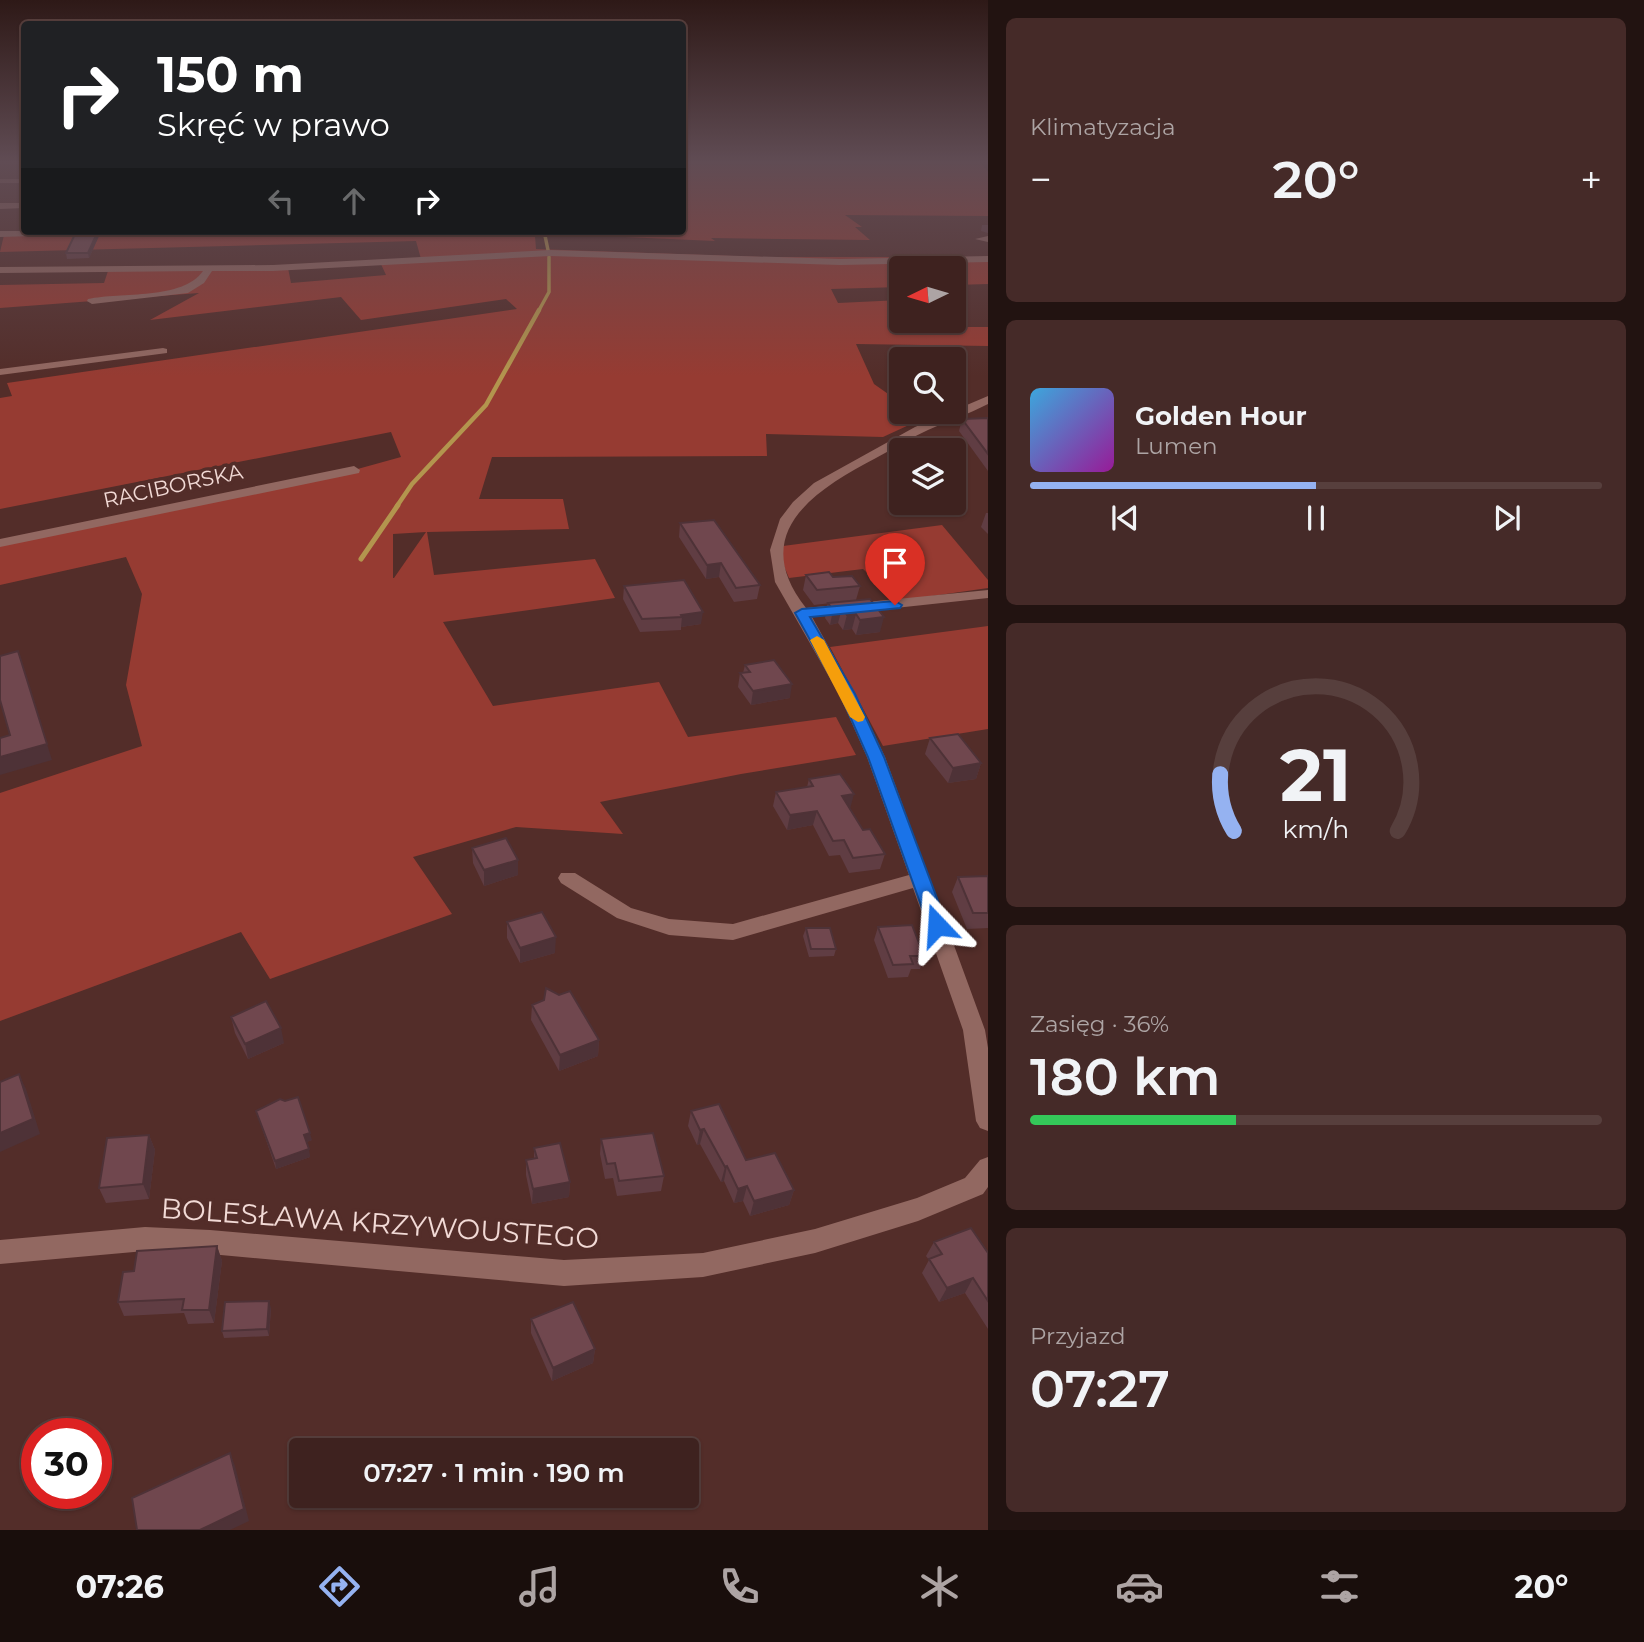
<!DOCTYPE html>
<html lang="pl">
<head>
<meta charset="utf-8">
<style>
	:root { --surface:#3e221f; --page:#452a28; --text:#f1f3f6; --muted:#ada4a4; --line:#573f3d; --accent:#95b2f1 }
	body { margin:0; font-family:Montserrat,sans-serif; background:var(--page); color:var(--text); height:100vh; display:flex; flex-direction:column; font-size:26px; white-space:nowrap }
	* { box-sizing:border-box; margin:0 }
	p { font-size:23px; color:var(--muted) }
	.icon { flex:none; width:38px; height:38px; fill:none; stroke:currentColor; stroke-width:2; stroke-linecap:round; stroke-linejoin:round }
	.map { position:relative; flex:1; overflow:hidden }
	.panel { display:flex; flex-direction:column; gap:18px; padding:18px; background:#221311; width:656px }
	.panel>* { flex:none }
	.top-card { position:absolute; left:21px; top:21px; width:665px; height:214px; border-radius:7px; box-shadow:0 2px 5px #0004,0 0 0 2px var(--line); background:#202124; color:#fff; overflow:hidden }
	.needle { width:46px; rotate:265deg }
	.tools { position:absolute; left:889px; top:256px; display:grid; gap:14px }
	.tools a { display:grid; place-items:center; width:77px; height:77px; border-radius:7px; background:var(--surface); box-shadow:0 2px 5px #0004,0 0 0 2px var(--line); font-size:35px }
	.speed { position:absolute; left:21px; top:1418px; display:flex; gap:14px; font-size:35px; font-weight:700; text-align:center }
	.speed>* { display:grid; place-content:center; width:91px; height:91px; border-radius:50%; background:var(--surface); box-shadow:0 2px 5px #0004,0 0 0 2px var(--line); line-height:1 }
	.speed .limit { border:10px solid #d22; background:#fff; color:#111 }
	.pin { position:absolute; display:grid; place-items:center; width:60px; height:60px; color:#fff; margin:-72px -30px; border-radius:50% 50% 50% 0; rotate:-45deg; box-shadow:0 0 7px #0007 }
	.pin .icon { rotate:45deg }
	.me { position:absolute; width:77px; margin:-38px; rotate:340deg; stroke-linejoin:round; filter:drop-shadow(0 0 5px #0008) }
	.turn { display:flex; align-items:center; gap:24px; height:147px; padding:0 21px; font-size:32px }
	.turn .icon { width:91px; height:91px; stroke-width:2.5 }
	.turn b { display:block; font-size:49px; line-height:60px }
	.lanes { display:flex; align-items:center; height:66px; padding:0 21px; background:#0003; justify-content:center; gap:35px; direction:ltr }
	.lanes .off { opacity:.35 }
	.big { font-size:52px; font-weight:600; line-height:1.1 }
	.panel .widget { flex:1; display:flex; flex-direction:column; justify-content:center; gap:10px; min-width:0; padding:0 24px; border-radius:10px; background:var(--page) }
	.panel .dial { align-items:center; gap:0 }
	.dial svg { height:182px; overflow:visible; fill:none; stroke:var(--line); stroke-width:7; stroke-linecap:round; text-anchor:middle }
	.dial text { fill:var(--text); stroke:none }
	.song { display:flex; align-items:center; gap:21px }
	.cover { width:84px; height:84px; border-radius:10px; background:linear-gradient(135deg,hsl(200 70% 55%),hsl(300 70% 35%)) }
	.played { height:7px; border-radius:4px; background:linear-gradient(90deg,var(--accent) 50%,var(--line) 50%) }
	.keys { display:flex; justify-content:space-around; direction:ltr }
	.heat { display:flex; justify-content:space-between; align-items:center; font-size:38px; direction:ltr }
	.charge { height:10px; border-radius:5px; background:linear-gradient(90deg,#34c759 36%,var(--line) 0) }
	.trip { position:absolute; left:289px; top:1438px; width:410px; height:70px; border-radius:7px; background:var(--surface); box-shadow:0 2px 5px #0004,0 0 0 2px var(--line); font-weight:600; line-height:70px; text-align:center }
	.tabs { display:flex; height:112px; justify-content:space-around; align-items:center; background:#190e0c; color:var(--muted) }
	.tabs .icon { width:49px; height:49px }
	.tabs .on { color:var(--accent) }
	.tabs b { font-size:32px; color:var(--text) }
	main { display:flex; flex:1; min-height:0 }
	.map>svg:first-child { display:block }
</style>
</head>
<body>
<main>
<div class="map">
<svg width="988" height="1530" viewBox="0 0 988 1530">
	<rect width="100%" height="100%" fill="#532d29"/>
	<!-- green -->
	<path fill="#963b32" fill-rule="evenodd" d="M683,162h297l8,10v44l-143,-1 17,12h-7l15,13 -159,-2 4,3 -136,-6 -44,1 1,13 226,8h226v27l-34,1v-17h-53v19l-70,2 7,14 63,-3v20h28l8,7h51v19l-132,-2 18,40 27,19v8l34,2 -52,24 -117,-3 1,22 -275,1 -13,42h84l6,30 -142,3 7,43 161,-16 20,39 -172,24 50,84 166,-24 29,55 148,-20 20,38 -115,19 -141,28 23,32 -107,-7 -103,30 39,57 -182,65 -29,-47 -241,89v-228l142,-47 -16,-61 16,-91 -16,-37 -126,28v-42l354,-73 47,-13 -10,-25 -391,77v-111l12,-2 -5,-13 510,-74 -11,-10 -145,21 -20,-23 -191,23 49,-27 -199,15v-23l104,-2 5,-15h179l3,15 95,-8 -6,-13 41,-3 -5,-18 -416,11 4,-17 133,-4h545zM426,532l-32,46h-1v-44z
		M942,525l46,55v8l-91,13 -34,-32 -74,9 -8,-19 2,-13z
		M988,626v103l-105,17 -53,-99z"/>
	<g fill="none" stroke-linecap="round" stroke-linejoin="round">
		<!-- stream-far2 -->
		<path stroke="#b3954e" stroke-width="3.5" d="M544,231l4,19
			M538,312l11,-20v-35"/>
		<!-- stream-far1 -->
		<path stroke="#b3954e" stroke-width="4.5" d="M397,506l15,-22 74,-79 53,-95"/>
		<!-- stream -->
		<path stroke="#b3954e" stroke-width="5" d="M361,559l37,-54"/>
		<!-- minor -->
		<path fill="#926861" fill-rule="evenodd" d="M0,179h24v4h-24z
			M0,203h24v5l-24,1z
			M0,231h103l-4,3 -99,3z
			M988,236v6l-13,-3z
			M550,250l290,9 148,-3v6l-148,3 -290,-9 -277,15h-61l-8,12 -16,10 -96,11 -5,-3 1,-2c33,-7 95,1 115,-28l-203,2v-6l273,-2z
			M163,348l4,1v4l-167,22v-6z
			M988,396v8c-19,10 -40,17 -60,26 -18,8 -35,19 -52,28 -61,32 -129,75 -70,150l182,-18v8l-176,19 43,77 30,63 100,273 3,18v83l-8,-3 -4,-7 -13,-91 -50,-142 -180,52 -64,-5 -52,-17 -56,-35 -3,-5 3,-5h14l56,35 38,11 64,5 176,-49 -42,-118 -28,-63 -64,-112 -5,-32 10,-31 13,-17 21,-19 101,-56z
			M354,466l6,4 -1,3 -359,74v-8z
			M988,1157v30l-5,7 -65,27 -103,32 -112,24 -139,9 -354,-32 -65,-3 -145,13v-24l145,-13 65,3 354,30 139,-7 112,-24 102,-31 48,-20 15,-18z"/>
	</g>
	<!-- wall -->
	<path fill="#603d43" d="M982,225h6v8l-7,-2z
		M99,236l-10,22 -22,1 -1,-6z
		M988,418v53l-29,-40 3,-12z
		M986,513h2v21l-7,-7z
		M680,523l80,62 -3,14 -23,3 -15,-25 -13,2 -27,-42z
		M806,575l27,2 27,9 -4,14 24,32 -24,3 -4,-6 -9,1 -5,-7 -8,2 -5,-7 3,-15 20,-2 -34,4 -11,-15z
		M624,586l77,38 -20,3v3l-41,2 -17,-33z
		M745,665l45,33 -39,7 -13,-18 2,-14h3z
		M930,738l51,25 -5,16 -28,4 -23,-29z
		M809,779l41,30 13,21 22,24 -5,15 -31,4 -9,-18 -11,1 -16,-31 -26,5 -14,-24 3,-14 31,-5z
		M472,848l46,12v15l-34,11 -11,-23z
		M988,876v52l-21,1 -15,-37 6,-15z
		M507,922l48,31 -35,10 -13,-25z
		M878,927l46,29 -4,13h-9l-3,8 -20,1 -14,-38z
		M806,928l30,21 -2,7 -25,1 -6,-21z
		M559,995l40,45 -1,16 -39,15 -28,-51 1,-15z
		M231,1017l53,26 -36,16 -13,-26z
		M256,1111l56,29 -6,2 4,15 -34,12z
		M691,1111l55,49 48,30 -5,15 -39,11 -7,-15 -9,2 -10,-22 -3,1 -21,-38 -3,1 -9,-19z
		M149,1135l6,15 -6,49 -43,4 -7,-15z
		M601,1139l63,37 -3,15 -44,5 -4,-18 -8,1 -5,-25z
		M534,1148l36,34 -1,15 -37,7 -6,-29v-15l8,-2z
		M934,1242l54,11v76l-23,-36 -26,9 -17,-29 7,-13 -3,-4z
		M217,1246l5,15 -8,62 -26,1 -4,-11 -60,3 -6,-14 16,-31z
		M271,1308l-2,28 -45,2 -2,-7z
		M531,1319l64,30 -2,14 -41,18 -21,-48z"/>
	<!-- shaded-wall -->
	<path fill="#4e3237" d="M98,231l1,5 -10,22 -1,-5z
		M721,563l-2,14 -13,2 1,-14z
		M842,608l-4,15 -8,2 3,-15z
		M703,612l-2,12 -20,3 1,-10 -1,-2z
		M856,614l-4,15 -9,1 4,-15z
		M884,617l-4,15 -24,3 4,-15z
		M23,666l29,94 -52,15v-18l47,-13z
		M792,684l-2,14 -39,7 2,-14z
		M981,763l-5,16 -28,4 5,-15z
		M854,794l-4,15 -8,-13z
		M817,811l-4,14 -26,5 3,-15z
		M518,860v15l-34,11v-16z
		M556,937l-1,16 -35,10v-15z
		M281,1028l3,15 -36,16 -3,-15z
		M599,1040l-1,16 -39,15 1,-16z
		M19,1074l7,15 14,45 -40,18v-19z
		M704,1129l-4,15 -3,1 3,-15z
		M310,1133l2,7 -7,3 -1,-8z
		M149,1135l6,15 -6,49 -6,-15z
		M309,1149l1,8 -34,12 -1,-8z
		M727,1166l-3,15 -3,1 4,-15z
		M570,1182l-1,15 -37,7 1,-15z
		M747,1186l-4,15 -9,2 4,-14z
		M794,1190l-5,15 -39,11 4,-15z
		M217,1246l5,15 -8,62 -5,-13z
		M973,1278l-8,15 -26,9 8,-14z
		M269,1301l2,7 -2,28 -2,-7z
		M595,1349l-2,14 -41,18 1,-13z
		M230,1453l5,13 14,55 -19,9h-30z"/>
	<!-- building -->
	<path fill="#70474e" stroke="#4e3237" stroke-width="2" d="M98,231l-10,22h-22l10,-21z
		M988,418v36l-26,-35z
		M714,520l46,65 -24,3 -15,-25 -14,2 -27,-42z
		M829,572l4,5 19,-1 8,10 -43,4 -11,-15z
		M684,580l19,32 -22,3 1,2 -40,2 -18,-33z
		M870,599l14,18 -24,3 -4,-6 -9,1 -5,-7 -9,2 -5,-7z
		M18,651l29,93 -47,13v-19l10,-3 -10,-35v-44z
		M774,660l18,24 -39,7 -13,-18 10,-1 -5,-7z
		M958,734l23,29 -28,5 -23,-30z
		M840,774l14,20 -12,2 21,34 7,-1 15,25 -32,4 -9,-18 -11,1 -16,-30 -27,4 -14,-23 37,-6 -4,-7z
		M506,838l12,22 -34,10 -12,-22z
		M988,876v37h-15l-15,-36z
		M542,912l14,25 -36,11 -13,-26z
		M912,925l12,31h-14l3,8 -20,1 -15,-38z
		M806,928h24l6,21h-25z
		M546,988l13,7 11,-4 29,49 -39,15 -28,-50 12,-5z
		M266,1001l15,27 -36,16 -14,-27z
		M19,1074l14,45 -33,14v-51z
		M298,1097l12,36 -6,2 5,14 -34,12 -19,-50 24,-12 5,2z
		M719,1104l27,56 29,-7 19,37 -40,11 -7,-15 -9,3 -11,-23 -2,1 -21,-38 -4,1 -9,-19z
		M653,1133l11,43 -45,5 -4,-18 -8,1 -6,-25z
		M149,1135l-6,49 -44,4 8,-50z
		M560,1143l10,39 -37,7 -7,-29 11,-2 -3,-10z
		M971,1228l17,25v48l-15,-23 -26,10 -18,-29 13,-5 -8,-12z
		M217,1246l-8,64h-27l2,-11 -66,3 5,-30 11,-1 3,-20z
		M269,1301l-2,28 -45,2 3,-29z
		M573,1302l22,47 -42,19 -22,-49z
		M230,1453l14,56 -44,21h-63l-5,-32z"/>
	<!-- sky -->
	<linearGradient id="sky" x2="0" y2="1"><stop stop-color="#2e1917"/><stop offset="0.43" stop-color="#604c54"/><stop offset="1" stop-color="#604c54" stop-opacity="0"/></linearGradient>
	<rect width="988" height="376" fill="url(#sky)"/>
	<!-- route -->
	<path fill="#1a73e8" stroke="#114b97" stroke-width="2" d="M895,601l7,4 -2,3 -90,9 45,77 29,63 63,168 -3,5h-13l-3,-5 -60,-168 -28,-63 -45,-81 7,-4z"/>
	<!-- slow -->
	<path fill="#f59e0b" d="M817,636l7,4 41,77 -2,4 -5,1 -8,-5 -40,-77z"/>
	<g text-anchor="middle" stroke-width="7" stroke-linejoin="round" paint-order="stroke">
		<!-- far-street labels -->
		<g font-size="21" fill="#f2dad6" stroke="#532d29">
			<text transform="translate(173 486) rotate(-12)" y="7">RACIBORSKA</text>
		</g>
		<!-- near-street labels -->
		<g font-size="28" fill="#f2dad6" stroke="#532d29">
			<text transform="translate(380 1223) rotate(4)" y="10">BOLESŁAWA KRZYWOUSTEGO</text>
		</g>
	</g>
</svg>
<div class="tools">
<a><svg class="needle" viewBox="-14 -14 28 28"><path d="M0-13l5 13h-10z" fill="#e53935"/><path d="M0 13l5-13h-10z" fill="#ada4a4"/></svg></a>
<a><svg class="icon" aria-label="search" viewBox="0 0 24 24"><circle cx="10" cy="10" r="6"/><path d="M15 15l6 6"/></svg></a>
<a><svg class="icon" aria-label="layers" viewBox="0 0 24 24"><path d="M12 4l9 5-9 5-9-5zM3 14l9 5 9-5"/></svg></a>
</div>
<div class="speed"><div class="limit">30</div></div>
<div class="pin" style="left:895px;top:605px;background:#d93025"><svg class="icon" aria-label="arrive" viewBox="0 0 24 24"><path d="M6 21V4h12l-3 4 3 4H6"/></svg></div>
<svg class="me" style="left:937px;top:925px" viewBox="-20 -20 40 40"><path d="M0-17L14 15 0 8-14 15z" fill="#1a73e8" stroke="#fff" stroke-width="4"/></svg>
<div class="trip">07:27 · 1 min · 190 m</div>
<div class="top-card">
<div class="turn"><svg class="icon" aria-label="right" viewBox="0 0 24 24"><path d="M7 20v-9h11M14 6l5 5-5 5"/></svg><div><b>150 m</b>Skręć w prawo</div></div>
<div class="lanes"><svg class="icon off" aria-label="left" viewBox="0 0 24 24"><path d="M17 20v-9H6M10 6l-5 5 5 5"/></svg><svg class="icon off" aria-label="ahead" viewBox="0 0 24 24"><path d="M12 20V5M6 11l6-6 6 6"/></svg><svg class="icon" aria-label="right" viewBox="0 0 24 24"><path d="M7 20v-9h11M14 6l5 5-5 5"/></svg></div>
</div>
</div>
<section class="panel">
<div class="widget"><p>Klimatyzacja</p>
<div class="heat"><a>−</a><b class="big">20°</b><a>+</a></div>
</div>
<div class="widget">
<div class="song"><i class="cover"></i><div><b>Golden Hour</b><p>Lumen</p></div></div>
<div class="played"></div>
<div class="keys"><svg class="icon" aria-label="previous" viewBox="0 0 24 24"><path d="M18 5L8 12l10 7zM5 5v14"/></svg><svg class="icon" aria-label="pause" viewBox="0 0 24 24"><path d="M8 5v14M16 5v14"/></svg><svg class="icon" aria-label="next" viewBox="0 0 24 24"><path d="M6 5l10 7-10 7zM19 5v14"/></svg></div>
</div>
<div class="widget dial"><svg viewBox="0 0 100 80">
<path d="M14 69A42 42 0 1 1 86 69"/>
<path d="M14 69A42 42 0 0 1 8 44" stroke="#95b2f1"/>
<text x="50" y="56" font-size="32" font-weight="700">21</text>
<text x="50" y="72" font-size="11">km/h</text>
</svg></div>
<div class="widget"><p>Zasięg · 36%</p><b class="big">180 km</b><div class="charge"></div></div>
<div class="widget"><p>Przyjazd</p><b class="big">07:27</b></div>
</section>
</main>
<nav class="tabs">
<b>07:26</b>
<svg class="icon on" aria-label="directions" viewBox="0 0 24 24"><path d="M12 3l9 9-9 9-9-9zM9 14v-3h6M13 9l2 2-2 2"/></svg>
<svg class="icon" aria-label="music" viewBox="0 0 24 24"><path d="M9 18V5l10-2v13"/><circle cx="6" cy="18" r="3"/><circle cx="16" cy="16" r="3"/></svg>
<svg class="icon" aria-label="phone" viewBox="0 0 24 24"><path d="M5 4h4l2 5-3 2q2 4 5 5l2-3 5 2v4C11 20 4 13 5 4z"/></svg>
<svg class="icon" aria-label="climate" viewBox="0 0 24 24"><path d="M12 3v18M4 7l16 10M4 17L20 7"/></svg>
<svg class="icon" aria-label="car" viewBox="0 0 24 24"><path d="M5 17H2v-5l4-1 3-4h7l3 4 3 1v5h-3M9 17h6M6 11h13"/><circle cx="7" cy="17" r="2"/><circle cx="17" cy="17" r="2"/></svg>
<svg class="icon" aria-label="filters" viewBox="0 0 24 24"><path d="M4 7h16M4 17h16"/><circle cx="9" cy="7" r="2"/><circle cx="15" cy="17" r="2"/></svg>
<b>20°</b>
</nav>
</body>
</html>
